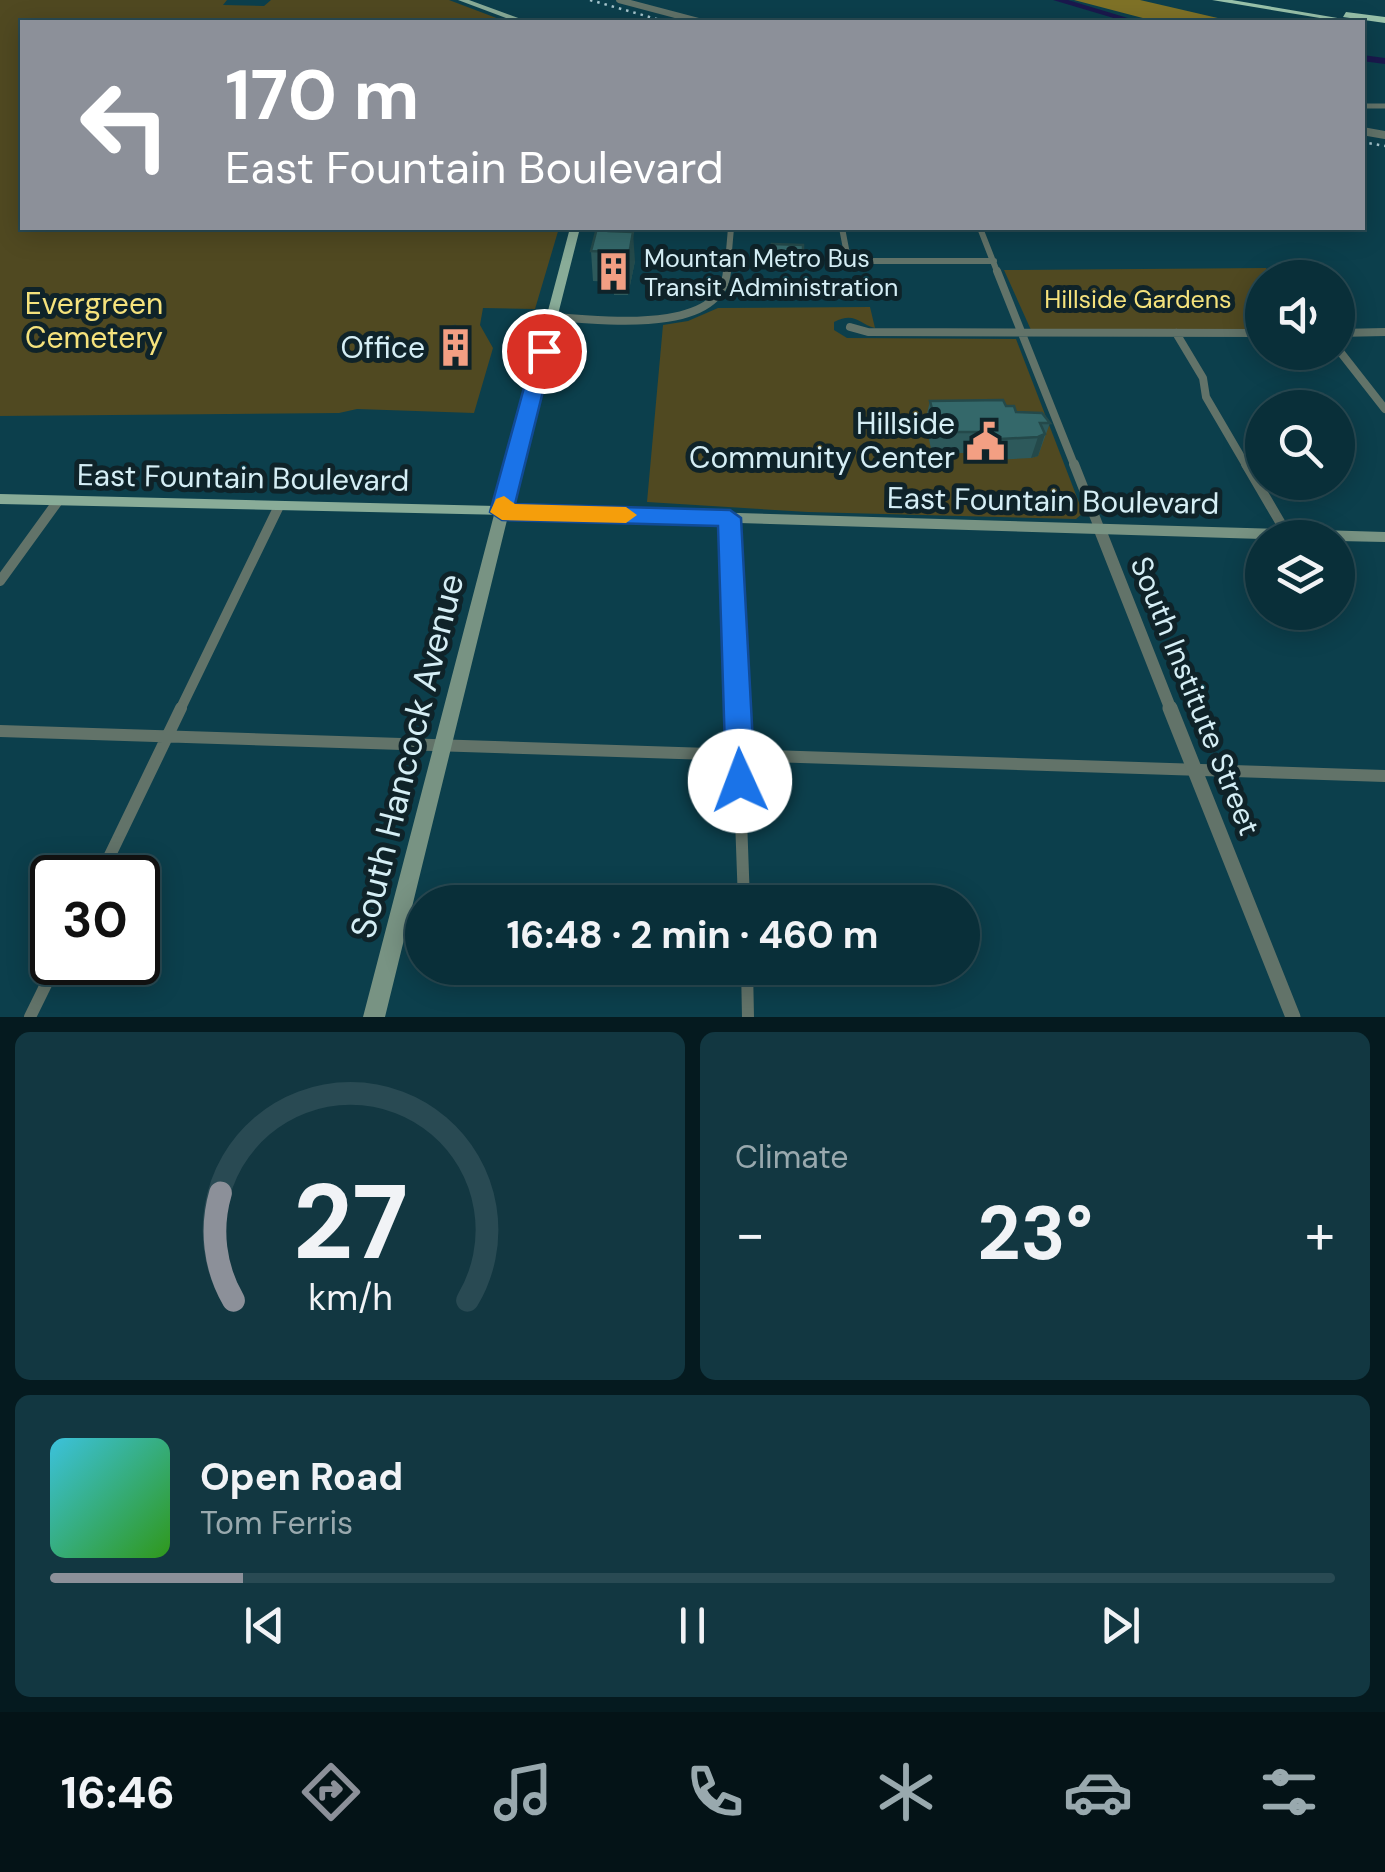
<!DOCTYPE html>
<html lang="en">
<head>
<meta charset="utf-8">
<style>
	:root { --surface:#092f39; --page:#123741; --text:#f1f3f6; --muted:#99a9ae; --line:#294a53; --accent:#8c9099 }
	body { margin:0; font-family:"DM Sans",sans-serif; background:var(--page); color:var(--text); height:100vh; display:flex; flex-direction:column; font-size:38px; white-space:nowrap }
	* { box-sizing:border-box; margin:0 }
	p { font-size:32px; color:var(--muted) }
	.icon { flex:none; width:55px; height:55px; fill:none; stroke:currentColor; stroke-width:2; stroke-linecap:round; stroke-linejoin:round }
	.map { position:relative; height:1017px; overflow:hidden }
	.side { display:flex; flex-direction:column; gap:15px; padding:15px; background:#051a1f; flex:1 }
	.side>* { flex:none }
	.guide { position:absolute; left:20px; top:20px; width:1345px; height:210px; border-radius:0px; box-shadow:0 5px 25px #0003,0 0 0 2px var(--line); background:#8c9099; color:#fff; overflow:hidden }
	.tools { position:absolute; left:1245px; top:260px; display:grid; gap:20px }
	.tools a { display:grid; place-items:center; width:110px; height:110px; border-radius:50%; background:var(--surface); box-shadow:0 5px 25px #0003,0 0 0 2px var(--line); font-size:50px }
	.speed { position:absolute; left:30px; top:855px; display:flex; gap:20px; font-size:50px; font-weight:700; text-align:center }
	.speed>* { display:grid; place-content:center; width:130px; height:130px; border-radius:50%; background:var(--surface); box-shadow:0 5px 25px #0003,0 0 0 2px var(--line); line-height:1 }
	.speed .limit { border:5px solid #111; border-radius:15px; background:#fff; color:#111 }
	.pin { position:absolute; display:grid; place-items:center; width:85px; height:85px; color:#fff; margin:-42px; border:5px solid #fff; border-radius:50%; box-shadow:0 2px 10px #0007 }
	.me { position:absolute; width:110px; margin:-55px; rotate:358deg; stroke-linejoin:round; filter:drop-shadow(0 0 8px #0008) }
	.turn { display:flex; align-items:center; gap:35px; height:210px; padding:0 40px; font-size:45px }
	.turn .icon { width:130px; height:130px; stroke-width:2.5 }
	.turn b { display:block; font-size:70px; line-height:85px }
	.big { font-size:75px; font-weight:700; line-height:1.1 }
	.side .widget { flex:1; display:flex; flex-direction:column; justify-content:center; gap:15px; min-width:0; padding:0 35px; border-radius:15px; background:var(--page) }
	.side .dial { align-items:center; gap:0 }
	.dial svg { height:260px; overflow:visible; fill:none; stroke:var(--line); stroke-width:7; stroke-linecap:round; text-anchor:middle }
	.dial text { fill:var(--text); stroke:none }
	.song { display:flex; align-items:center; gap:30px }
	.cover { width:120px; height:120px; border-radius:15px; background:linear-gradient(135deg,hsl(190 70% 55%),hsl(110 70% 35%)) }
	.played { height:10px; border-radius:5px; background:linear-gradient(90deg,var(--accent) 15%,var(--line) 15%) }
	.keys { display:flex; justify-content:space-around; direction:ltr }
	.heat { display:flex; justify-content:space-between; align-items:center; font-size:55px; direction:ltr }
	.side .tiles { flex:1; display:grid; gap:15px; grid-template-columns:1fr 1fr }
	.widget:last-child { grid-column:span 2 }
	.trip { position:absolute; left:405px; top:885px; width:575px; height:100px; border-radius:50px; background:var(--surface); box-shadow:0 5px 25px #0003,0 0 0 2px var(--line); font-weight:700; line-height:100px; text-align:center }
	.tabs { display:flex; height:160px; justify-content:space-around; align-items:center; background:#041317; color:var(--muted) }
	.tabs .icon { width:70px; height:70px }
	.tabs .current { color:var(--accent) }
	.tabs b { font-size:45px; color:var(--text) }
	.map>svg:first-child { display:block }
</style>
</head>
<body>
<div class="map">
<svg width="1385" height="1017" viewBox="0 0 1385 1017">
	<rect width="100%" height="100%" fill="#0c3f4c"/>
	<!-- green -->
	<path fill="#504921" d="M0,0h227l-4,5 41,1 7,-6h178l58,22h-485v206h537l-24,81 -52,-1 -3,17 13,23 -19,65 -117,-4 -18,4 -339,3z
		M1266,268l7,9 -11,1v51l-231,1 -27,-60z
		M870,307l5,21c-16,-4 -20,-17 -41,-6v8l13,8 169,1 67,174 -7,6 -268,-7 -161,-10 16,-177 25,-4 30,-13z"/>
	<!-- forest -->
	<path fill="#7f7227" d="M1074,0h66l95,22h-77z"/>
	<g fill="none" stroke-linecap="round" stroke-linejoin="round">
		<!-- river -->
		<path fill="#1a184d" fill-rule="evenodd" d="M1053,0h15l73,22h-14z
			M1362,55l23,3v6l-23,-3z"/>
		<!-- minor-far4 -->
		<path stroke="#627369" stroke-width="5" d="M1362,106h23"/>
		<!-- minor-far3 -->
		<path stroke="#627369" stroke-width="6" d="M842,228l6,31 5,2h141
			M980,228l18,46
			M727,274l4,-46"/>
		<!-- minor-far2 -->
		<path stroke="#627369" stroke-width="8" d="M997,271l78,196
			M552,317c45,2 170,20 175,-46
			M850,327l18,5 394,1
			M1176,333l27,45 3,19 41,70
			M1338,333l47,-1
			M1338,349l47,60"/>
		<!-- minor-far1 -->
		<path stroke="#627369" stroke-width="10" d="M1074,464l26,66
			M1246,464l41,70
			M730,518l7,192
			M0,581l58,-80
			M180,710l99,-204"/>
		<!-- minor -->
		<path stroke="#627369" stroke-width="12" d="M737,708l7,194
			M0,731l1385,45
			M99,878l82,-170
			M747,968l1,49
			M30,1017l27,-55"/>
		<!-- tertiary-far3 -->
		<path stroke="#627369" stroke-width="6" d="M619,0l83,22"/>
		<!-- tertiary-far2 -->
		<path stroke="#627369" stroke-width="8" d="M1362,131l23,4"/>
		<!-- tertiary-far1 -->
		<path stroke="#627369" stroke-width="12" d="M1100,530l71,180"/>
		<!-- tertiary -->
		<path stroke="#627369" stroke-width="15" d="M1170,708l123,309"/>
		<!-- secondary -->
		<path fill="#789383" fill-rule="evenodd" d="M502,506l883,26v10l-47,-1v-3l-76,1 -754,-23 -123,501h-22l132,-506z"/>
		<!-- primary -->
		<path fill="#89ac98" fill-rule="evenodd" d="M458,0h11l52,19 -7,2z
			M570,228h10l-73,287 -507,-11v-10l496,12z"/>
		<!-- motorway -->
		<path fill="#99c2aa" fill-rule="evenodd" d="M1212,0h20l129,22h-17z
			M1346,12l39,5v6l-42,-6z"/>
		<!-- rail -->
		<path stroke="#a6c5cd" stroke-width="2.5" stroke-dasharray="2.5 5" stroke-linecap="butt" d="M590,0l77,22
			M1362,142l23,4"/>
	</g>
	<!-- wall -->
	<path fill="#2d595b" d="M612,228v3l23,30 -7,34h-14l-1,-13 -20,-1 -2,-30z
		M772,244l31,10 -1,10h-30z
		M442,329l25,28 -13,3 -10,-21z
		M930,401l86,11 34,11 -12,33 -7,2 -56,3 -4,-8h-39l-7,-31z"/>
	<!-- shaded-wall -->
	<path fill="#24494a" d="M633,232l2,29 -7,34 -1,-29z
		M465,347l2,10 -13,3 -2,-10z
		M1045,434l-7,22 -7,2 7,-21z"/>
	<!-- building -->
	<path fill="#34686a" stroke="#24494a" stroke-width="2.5" d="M597,228h13l-1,3 24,1 -6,34 -15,-1 3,-13 -24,-1z
		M772,244l31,1v9h-30z
		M455,326l10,21 -13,3 -10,-21z
		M1003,400l3,6h8l2,6 26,1 8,10h-10l5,11 -7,3 -57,3 -4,-8h-39l-8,-31z"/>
	<!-- route -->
	<path fill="#1a73e8" stroke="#114b97" stroke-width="2.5" d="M544,345l9,6 -38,153 215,6 11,8 14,263 -4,9 -11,4 -10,-4 -4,-9 -8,-255 -216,-6 -12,-8 44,-161z"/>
	<!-- slow -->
	<path fill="#f59e0b" d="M504,496l11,8 111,3 11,8 -11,8 -124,-3 -12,-8 6,-13z"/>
	<!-- icons -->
	<defs>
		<symbol id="building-bare" viewBox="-9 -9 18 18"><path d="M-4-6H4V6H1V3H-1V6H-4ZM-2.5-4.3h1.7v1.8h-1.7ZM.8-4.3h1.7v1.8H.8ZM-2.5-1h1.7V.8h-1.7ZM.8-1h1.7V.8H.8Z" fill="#f39f83" stroke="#0f2329" stroke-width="2.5" paint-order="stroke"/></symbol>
		<symbol id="civic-bare" viewBox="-9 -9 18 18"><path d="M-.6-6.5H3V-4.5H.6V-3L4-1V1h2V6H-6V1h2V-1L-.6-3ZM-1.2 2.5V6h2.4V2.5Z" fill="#f39f83" stroke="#0f2329" stroke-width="2.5" paint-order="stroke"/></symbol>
	</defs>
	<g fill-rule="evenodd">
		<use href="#building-bare" x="586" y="244" width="55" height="55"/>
		<use href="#building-bare" x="428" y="320" width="55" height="55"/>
		<use href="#civic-bare" x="958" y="414" width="55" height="55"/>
	</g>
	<g text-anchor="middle" stroke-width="10" stroke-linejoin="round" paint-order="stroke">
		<!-- far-poi labels -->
		<g font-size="25" fill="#d5eef5" stroke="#0f2329" text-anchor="start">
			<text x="644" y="267">Mountan Metro Bus<tspan x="644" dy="29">Transit Administration</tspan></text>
		</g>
		<!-- far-park labels -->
		<g font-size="25" fill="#f5e27c" stroke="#0f2329">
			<text x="1138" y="308">Hillside Gardens</text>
		</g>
		<!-- park labels -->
		<g font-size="30" fill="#f5e27c" stroke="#0f2329">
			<text x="94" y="314">Evergreen<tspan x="94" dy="34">Cemetery</tspan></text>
		</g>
		<!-- poi labels -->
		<g font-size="30" fill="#d5eef5" stroke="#0f2329" text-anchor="end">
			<text x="425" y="358">Office</text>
			<text x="955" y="434">Hillside<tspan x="955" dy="34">Community Center</tspan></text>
		</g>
		<!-- street labels -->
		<g font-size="30" fill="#d5eef5" stroke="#0f2329">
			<text transform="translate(243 478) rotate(1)" y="10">East Fountain Boulevard</text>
			<text transform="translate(1053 501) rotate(1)" y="10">East Fountain Boulevard</text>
			<text transform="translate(1195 696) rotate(68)" y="10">South Institute Street</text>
		</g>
		<!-- near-street labels -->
		<g font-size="35" fill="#d5eef5" stroke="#0f2329">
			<text transform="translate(407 756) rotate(-76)" y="12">South Hancock Avenue</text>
		</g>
	</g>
</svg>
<div class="tools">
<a><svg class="icon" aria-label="sound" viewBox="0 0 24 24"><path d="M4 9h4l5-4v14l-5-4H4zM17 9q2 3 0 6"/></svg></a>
<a><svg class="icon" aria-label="search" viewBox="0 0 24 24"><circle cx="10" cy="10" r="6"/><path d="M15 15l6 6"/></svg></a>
<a><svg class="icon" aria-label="layers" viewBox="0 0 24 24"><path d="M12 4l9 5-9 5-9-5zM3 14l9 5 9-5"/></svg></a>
</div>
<div class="speed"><div class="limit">30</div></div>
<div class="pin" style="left:544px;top:351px;background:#d93025"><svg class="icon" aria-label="arrive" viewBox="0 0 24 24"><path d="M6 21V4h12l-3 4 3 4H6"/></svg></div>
<svg class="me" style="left:740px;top:781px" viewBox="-20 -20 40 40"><circle r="19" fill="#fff"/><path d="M0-13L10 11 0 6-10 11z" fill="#1a73e8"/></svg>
<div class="trip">16:48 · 2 min · 460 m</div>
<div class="guide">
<div class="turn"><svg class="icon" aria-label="left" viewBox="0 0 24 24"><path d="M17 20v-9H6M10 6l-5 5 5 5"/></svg><div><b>170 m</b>East Fountain Boulevard</div></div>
</div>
</div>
<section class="side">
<div class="tiles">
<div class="widget dial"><svg viewBox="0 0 100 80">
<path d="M14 69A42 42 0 1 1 86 69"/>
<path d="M14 69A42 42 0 0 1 10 36" stroke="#8c9099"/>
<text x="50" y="56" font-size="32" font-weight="700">27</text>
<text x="50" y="72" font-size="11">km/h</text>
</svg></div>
<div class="widget"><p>Climate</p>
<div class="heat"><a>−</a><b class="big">23°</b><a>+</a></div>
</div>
<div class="widget">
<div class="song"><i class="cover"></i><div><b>Open Road</b><p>Tom Ferris</p></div></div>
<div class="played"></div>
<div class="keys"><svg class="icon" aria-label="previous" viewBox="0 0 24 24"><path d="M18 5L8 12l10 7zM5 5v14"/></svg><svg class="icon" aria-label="pause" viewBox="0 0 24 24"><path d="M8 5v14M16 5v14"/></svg><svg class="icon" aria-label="next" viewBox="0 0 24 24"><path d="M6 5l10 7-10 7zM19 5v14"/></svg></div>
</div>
</div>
</section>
<nav class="tabs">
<b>16:46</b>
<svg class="icon current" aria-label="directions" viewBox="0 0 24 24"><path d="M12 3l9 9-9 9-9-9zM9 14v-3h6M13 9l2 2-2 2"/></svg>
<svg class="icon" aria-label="music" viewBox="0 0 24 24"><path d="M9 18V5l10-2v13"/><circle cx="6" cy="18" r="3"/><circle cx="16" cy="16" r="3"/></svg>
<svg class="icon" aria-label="phone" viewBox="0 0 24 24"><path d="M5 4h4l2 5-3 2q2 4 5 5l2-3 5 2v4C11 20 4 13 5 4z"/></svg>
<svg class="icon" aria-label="climate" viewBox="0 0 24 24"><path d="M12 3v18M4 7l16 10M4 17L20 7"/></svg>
<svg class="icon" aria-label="car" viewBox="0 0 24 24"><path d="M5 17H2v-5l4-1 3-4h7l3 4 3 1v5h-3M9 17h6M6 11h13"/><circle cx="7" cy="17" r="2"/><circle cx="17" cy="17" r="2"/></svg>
<svg class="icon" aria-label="filters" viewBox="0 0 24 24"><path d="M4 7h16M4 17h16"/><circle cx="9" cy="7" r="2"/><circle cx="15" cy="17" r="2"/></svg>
</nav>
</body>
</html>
